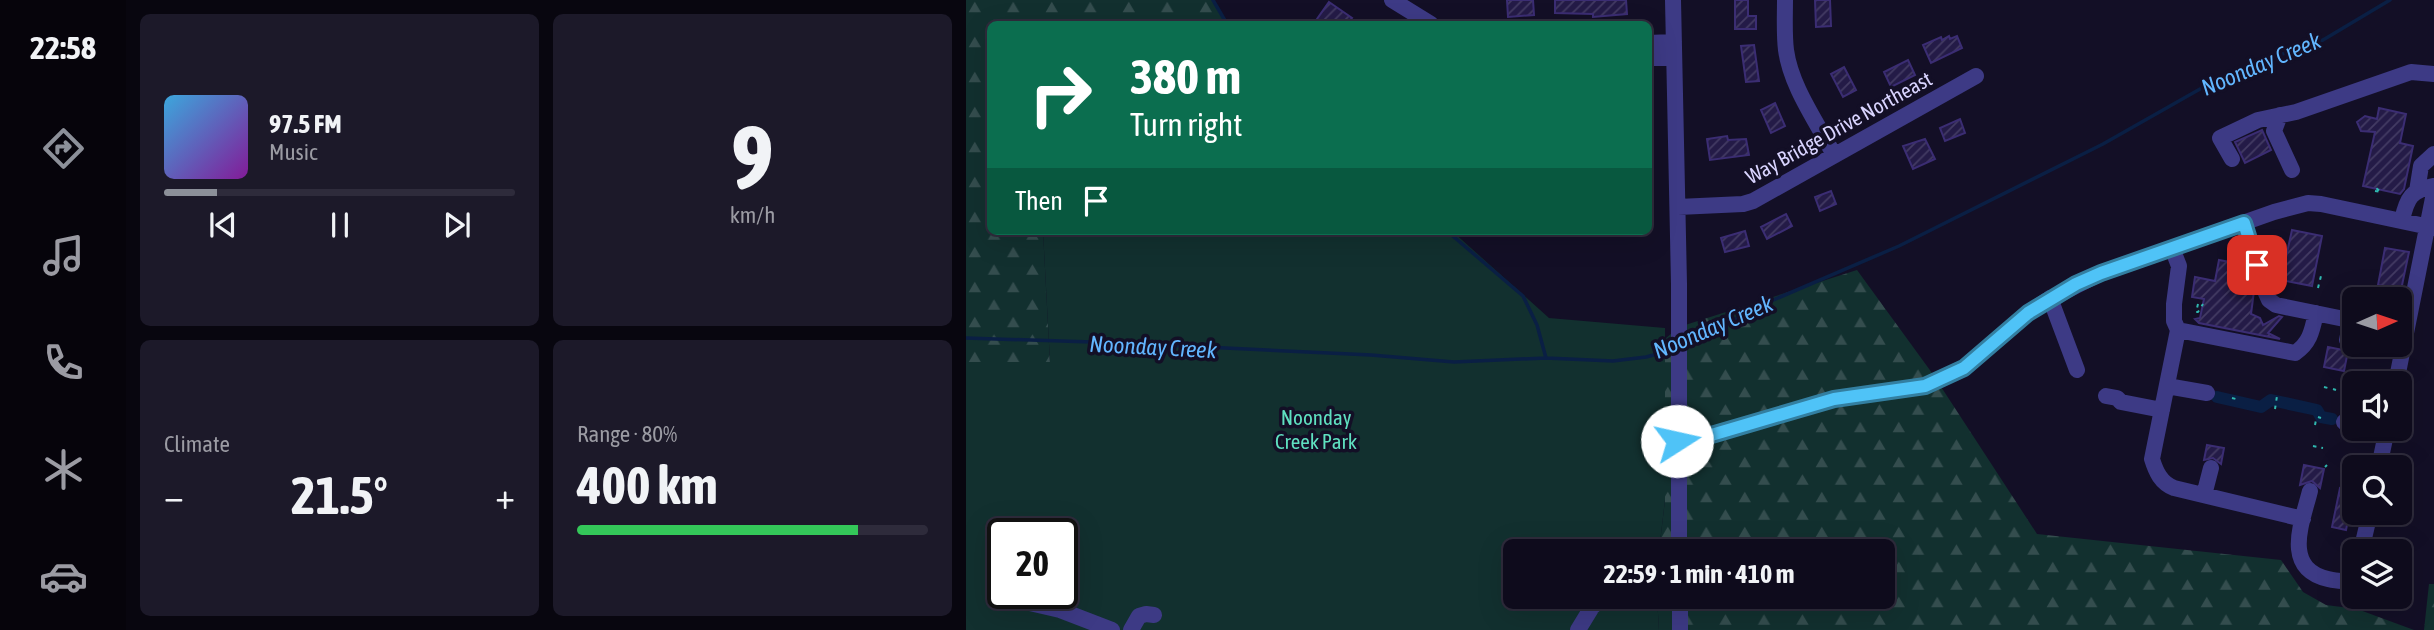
<!DOCTYPE html>
<html lang="en">
<head>
<meta charset="utf-8">
<style>
	:root { --surface:#0e0b1c; --page:#1c1929; --text:#f1f3f6; --muted:#9b9ba3; --line:#2e2b3b; --accent:#8c9099 }
	body { margin:0; font-family:"Asap Condensed",sans-serif; background:var(--page); color:var(--text); height:100vh; display:flex; flex-direction:column; font-size:26px; white-space:nowrap }
	* { box-sizing:border-box; margin:0 }
	p { font-size:23px; color:var(--muted) }
	.icon { flex:none; width:38px; height:38px; fill:none; stroke:currentColor; stroke-width:2; stroke-linecap:round; stroke-linejoin:round }
	.map { position:relative; flex:1; overflow:hidden }
	.sheet { display:flex; flex-direction:column; gap:14px; padding:14px; background:#08060f; width:840px }
	.sheet>* { flex:none }
	.guide { position:absolute; left:21px; top:21px; width:665px; height:214px; border-radius:10px; box-shadow:0 7px 28px #0002,0 0 0 2px var(--line); background:#0b6e4f; color:#fff; overflow:hidden }
	.needle { width:46px; rotate:87deg }
	.fabs { position:absolute; left:1376px; top:287px; display:grid; gap:14px }
	.fabs a { display:grid; place-items:center; width:70px; height:70px; border-radius:10px; background:var(--surface); box-shadow:0 7px 28px #0002,0 0 0 2px var(--line); font-size:35px }
	.speed { position:absolute; left:21px; top:518px; display:flex; gap:14px; font-size:35px; font-weight:700; text-align:center }
	.speed>* { display:grid; place-content:center; width:91px; height:91px; border-radius:50%; background:var(--surface); box-shadow:0 7px 28px #0002,0 0 0 2px var(--line); line-height:1 }
	.speed .limit { border:4px solid #111; border-radius:10px; background:#fff; color:#111 }
	.pin { position:absolute; display:grid; place-items:center; width:60px; height:60px; color:#fff; margin:-30px; border-radius:14px; box-shadow:0 4px 10px #0006 }
	.me { position:absolute; width:77px; margin:-38px; rotate:80deg; stroke-linejoin:round; filter:drop-shadow(0 0 5px #0008) }
	.turn { display:flex; align-items:center; gap:24px; height:147px; padding:0 28px; font-size:32px }
	.turn .icon { width:91px; height:91px; stroke-width:2.5 }
	.turn b { display:block; font-size:49px; line-height:60px }
	.then { display:flex; align-items:center; height:66px; padding:0 28px; background:#0003; gap:14px; font-size:26px }
	.big { font-size:52px; font-weight:700; line-height:1.1 }
	.sheet .card { flex:1; display:flex; flex-direction:column; justify-content:center; gap:10px; min-width:0; padding:0 24px; border-radius:10px; background:var(--page) }
	.sheet .dial { align-items:center; gap:0 }
	.dial b { font-size:91px; line-height:1 }
	.song { display:flex; align-items:center; gap:21px }
	.cover { width:84px; height:84px; border-radius:10px; background:linear-gradient(135deg,hsl(200 70% 55%),hsl(290 70% 35%)) }
	.played { height:7px; border-radius:4px; background:linear-gradient(90deg,var(--accent) 15%,var(--line) 15%) }
	.keys { display:flex; justify-content:space-around; direction:ltr }
	.heat { display:flex; justify-content:space-between; align-items:center; font-size:38px; direction:ltr }
	.charge { height:10px; border-radius:5px; background:linear-gradient(90deg,#34c759 80%,var(--line) 0) }
	.sheet .tiles { flex:1; display:grid; gap:14px; grid-template-columns:repeat(2,1fr) }
	.trip { position:absolute; left:537px; top:539px; width:392px; height:70px; border-radius:10px; background:var(--surface); box-shadow:0 7px 28px #0002,0 0 0 2px var(--line); font-weight:700; line-height:70px; text-align:center }
	main { display:flex; flex:1; min-height:0 }
	.menu { display:flex; flex-direction:column; width:126px; justify-content:space-around; align-items:center; background:#06040b; color:var(--muted) }
	.menu .icon { width:49px; height:49px }
	.menu .selected { color:var(--accent) }
	.menu b { font-size:32px; color:var(--text) }
	.map>svg:first-child { display:block }
</style>
</head>
<body>
<main>
<nav class="menu">
<b>22:58</b>
<svg class="icon selected" aria-label="directions" viewBox="0 0 24 24"><path d="M12 3l9 9-9 9-9-9zM9 14v-3h6M13 9l2 2-2 2"/></svg>
<svg class="icon" aria-label="music" viewBox="0 0 24 24"><path d="M9 18V5l10-2v13"/><circle cx="6" cy="18" r="3"/><circle cx="16" cy="16" r="3"/></svg>
<svg class="icon" aria-label="phone" viewBox="0 0 24 24"><path d="M5 4h4l2 5-3 2q2 4 5 5l2-3 5 2v4C11 20 4 13 5 4z"/></svg>
<svg class="icon" aria-label="climate" viewBox="0 0 24 24"><path d="M12 3v18M4 7l16 10M4 17L20 7"/></svg>
<svg class="icon" aria-label="car" viewBox="0 0 24 24"><path d="M5 17H2v-5l4-1 3-4h7l3 4 3 1v5h-3M9 17h6M6 11h13"/><circle cx="7" cy="17" r="2"/><circle cx="17" cy="17" r="2"/></svg>
</nav>
<section class="sheet">
<div class="tiles">
<div class="card">
<div class="song"><i class="cover"></i><div><b>97.5 FM</b><p>Music</p></div></div>
<div class="played"></div>
<div class="keys"><svg class="icon" aria-label="previous" viewBox="0 0 24 24"><path d="M18 5L8 12l10 7zM5 5v14"/></svg><svg class="icon" aria-label="pause" viewBox="0 0 24 24"><path d="M8 5v14M16 5v14"/></svg><svg class="icon" aria-label="next" viewBox="0 0 24 24"><path d="M6 5l10 7-10 7zM19 5v14"/></svg></div>
</div>
<div class="card dial"><b>9</b><p>km/h</p></div>
<div class="card"><p>Climate</p>
<div class="heat"><a>−</a><b class="big">21.5°</b><a>+</a></div>
</div>
<div class="card"><p>Range · 80%</p><b class="big">400 km</b><div class="charge"></div></div>
</div>
</section>
<div class="map">
<svg width="1468" height="630" viewBox="0 0 1468 630">
	<defs>
		<pattern id="forest-firs" width="22" height="20" patternUnits="userSpaceOnUse" patternTransform="scale(1.75)"><rect width="22" height="20" fill="#12302f"/><path d="M5 1l3.5 6h-7zM16 11l3.5 6h-7z" fill="#344d4e"/></pattern>
		<pattern id="building-hatch" width="6" height="6" patternUnits="userSpaceOnUse" patternTransform="scale(1.75)"><rect width="6" height="6" fill="#241b47"/><path d="M-1 1l2-2M0 6l6-6M5 7l2-2" fill="none" stroke="#433b63"/></pattern>
	</defs>
	<rect width="100%" height="100%" fill="#130f26"/>
	<!-- forest -->
	<path fill="url(#forest-firs)" d="M0,0h248l11,24h-235v207h53l7,132 -84,-1z
		M891,270l75,103 105,161 244,26 22,32 23,13 31,4 57,21h-755l-2,-33h226v-46h-224l6,-51v-161l14,-12z
		M1463,584h5v46h-10z"/>
	<!-- park -->
	<path fill="#12302f" fill-rule="evenodd" d="M77,231h409l97,87 116,10v172l-6,51h-143v46h141l2,33h-693v-268h84zM37,534h59v59h-59z"/>
	<g fill="none" stroke-linecap="round" stroke-linejoin="round">
		<!-- stream -->
		<path stroke="#0a1f44" stroke-width="3.5" d="M247,0l14,24
			M481,231l76,65 14,29 9,33
			M0,338l156,5 249,12 83,7 92,-4 67,3 33,-4 30,-8
			M717,346l81,-42 135,-58 204,-102 127,-72 93,-32 67,-40"/>
		<!-- canal -->
		<path stroke="#0a1f44" stroke-width="12" d="M1251,397l44,10 10,-7 46,10 4,7 11,2"/>
	</g>
	<!-- building -->
	<path fill="url(#building-hatch)" stroke="#3b2d73" stroke-width="2" d="M541,0h26l1,15 -26,2z
		M589,0h71l1,14 -34,3v-3l-38,-1z
		M769,0h13v16h8v13h-21z
		M849,0h15l1,26 -15,1z
		M363,2l23,16 -5,6h-22l-8,-5z
		M983,36l1,3 7,-3 5,12 -31,15 -8,-18 18,-8 1,3z
		M788,45l5,36 -13,1 -5,-36z
		M942,60l7,15 -24,12 -7,-15z
		M878,67l12,23 -13,7 -12,-23z
		M809,103l10,23 -14,7 -10,-23z
		M1413,108l27,6 -6,29 13,3 -9,43 -4,5 -37,-8 12,-54 -14,-1 -4,-9 8,-6 12,3z
		M994,119l5,14 -20,8 -5,-13z
		M1296,130l9,20 -26,13 -10,-21z
		M761,136l1,4 18,-1 3,16 -39,5 -3,-21z
		M959,139l10,20 -22,10 -10,-23z
		M865,191l5,13 -16,7 -5,-14z
		M820,214l6,12 -25,13 -6,-12z
		M1326,230l30,6 -10,50 -31,-6z
		M779,231l4,15 -24,6 -4,-14z
		M1419,248l24,4 -8,38 -23,-5z
		M1253,260l17,3 -5,24 23,4 -3,23 9,4 3,7 16,-9 3,1 -14,16 12,6 -81,-16 -4,-4 5,-1 4,-19 -12,-2 3,-20 20,4z
		M1362,347l20,4 -4,20 -20,-4z
		M1241,445l17,3 -3,16 -8,-6 -9,2z
		M1338,465l20,4 -4,19 -8,-7 -12,4z
		M1374,488l14,3 -8,39 -14,-3z"/>
	<g fill="none" stroke-linecap="round" stroke-linejoin="round">
		<!-- path -->
		<path stroke="#2fb8b0" stroke-width="2" stroke-dasharray="3.5 5" stroke-linecap="butt" d="M1409,191l6,1 -5,-4
			M1263,285l8,1
			M1352,288l3,-12
			M1232,304l-2,8h2l5,-8
			M1358,387l4,1
			M1367,389l3,1
			M1266,398l4,1
			M1309,409l2,-13
			M1352,417l3,1
			M1349,425l1,-5
			M1347,446l10,2
			M1359,467l2,-2"/>
		<!-- minor -->
		<path stroke="#3d3a85" stroke-width="16" d="M426,0l39,24
			M707,0l6,284v267
			M819,0c0,16 -1,34 1,50 5,37 31,72 48,105
			M682,43l26,-1
			M682,58h26
			M1314,115l-6,16 18,39
			M1266,159l-12,-21 38,-18 38,-8 115,-40 23,2
			M1451,191l4,-25 13,-12
			M712,207l65,-3 10,-3 223,-125
			M1436,220c5,-22 9,-30 32,-34
			M1278,223l21,68 4,9 7,5 78,16
			M1206,248l7,18 -5,38v17l4,9 -26,129c4,13 9,24 22,29l129,31
			M1084,298l27,72
			M1212,330l117,23c15,-10 17,-22 21,-40
			M1381,340l4,-20
			M1430,383l38,-190
			M1201,386l40,7
			M1140,396l11,2 4,4 41,8
			M1378,422l10,2
			M711,441l31,-5 126,-37 91,-13 39,-18 64,-55 18,-12 55,-28 173,-61 34,-9 13,1 113,24
			M1413,467l8,-38
			M1344,491c-8,32 -28,77 18,88 9,2 18,4 26,-3
			M1238,495l7,-27
			M1395,551l9,-38
			M34,596l60,14 52,20
			M714,597v33
			M165,630l8,-14 7,-2 8,1
			M612,630l14,-23 11,-10"/>
	</g>
	<g fill="none" stroke-linecap="round" stroke-linejoin="round">
		<defs>
			<path id="route" d="M711,441l31,-5 126,-37 91,-13 39,-18 64,-55 48,-29 25,-11 143,-50 13,42"/>
		</defs>
		<!-- route casing -->
		<use href="#route" stroke="#337fa1" stroke-width="18"/>
		<!-- route -->
		<use href="#route" stroke="#4fc3f7" stroke-width="12"/>
	</g>
	<g text-anchor="middle" stroke-width="7" stroke-linejoin="round" paint-order="stroke">
		<!-- street labels -->
		<g font-size="21" fill="#d9d4ff" stroke="#130f26">
			<text transform="translate(873 128) rotate(-29)" y="7">Way Bridge Drive Northeast</text>
		</g>
		<!-- park labels -->
		<g font-size="21" fill="#5fe0c0" stroke="#130f26">
			<text x="350" y="425">Noonday<tspan x="350" dy="24">Creek Park</tspan></text>
		</g>
		<!-- water labels -->
		<g font-size="23" font-style="italic" fill="#62b6ff" stroke="#130f26">
			<text transform="translate(1295 64) rotate(-23)" y="8">Noonday Creek</text>
			<text transform="translate(747 327) rotate(-23)" y="8">Noonday Creek</text>
			<text transform="translate(187 347) rotate(3)" y="8">Noonday Creek</text>
		</g>
	</g>
</svg>
<div class="fabs">
<a><svg class="needle" viewBox="-14 -14 28 28"><path d="M0-13l5 13h-10z" fill="#e53935"/><path d="M0 13l5-13h-10z" fill="#9b9ba3"/></svg></a>
<a><svg class="icon" aria-label="sound" viewBox="0 0 24 24"><path d="M4 9h4l5-4v14l-5-4H4zM17 9q2 3 0 6"/></svg></a>
<a><svg class="icon" aria-label="search" viewBox="0 0 24 24"><circle cx="10" cy="10" r="6"/><path d="M15 15l6 6"/></svg></a>
<a><svg class="icon" aria-label="layers" viewBox="0 0 24 24"><path d="M12 4l9 5-9 5-9-5zM3 14l9 5 9-5"/></svg></a>
</div>
<div class="speed"><div class="limit">20</div></div>
<div class="pin" style="left:1291px;top:265px;background:#d93025"><svg class="icon" aria-label="arrive" viewBox="0 0 24 24"><path d="M6 21V4h12l-3 4 3 4H6"/></svg></div>
<svg class="me" style="left:711px;top:441px" viewBox="-20 -20 40 40"><circle r="19" fill="#fff"/><path d="M0-13L10 11 0 6-10 11z" fill="#4fc3f7"/></svg>
<div class="trip">22:59 · 1 min · 410 m</div>
<div class="guide">
<div class="turn"><svg class="icon" aria-label="right" viewBox="0 0 24 24"><path d="M7 20v-9h11M14 6l5 5-5 5"/></svg><div><b>380 m</b>Turn right</div></div>
<div class="then">Then<svg class="icon" aria-label="arrive" viewBox="0 0 24 24"><path d="M6 21V4h12l-3 4 3 4H6"/></svg></div>
</div>
</div>
</main>
</body>
</html>
